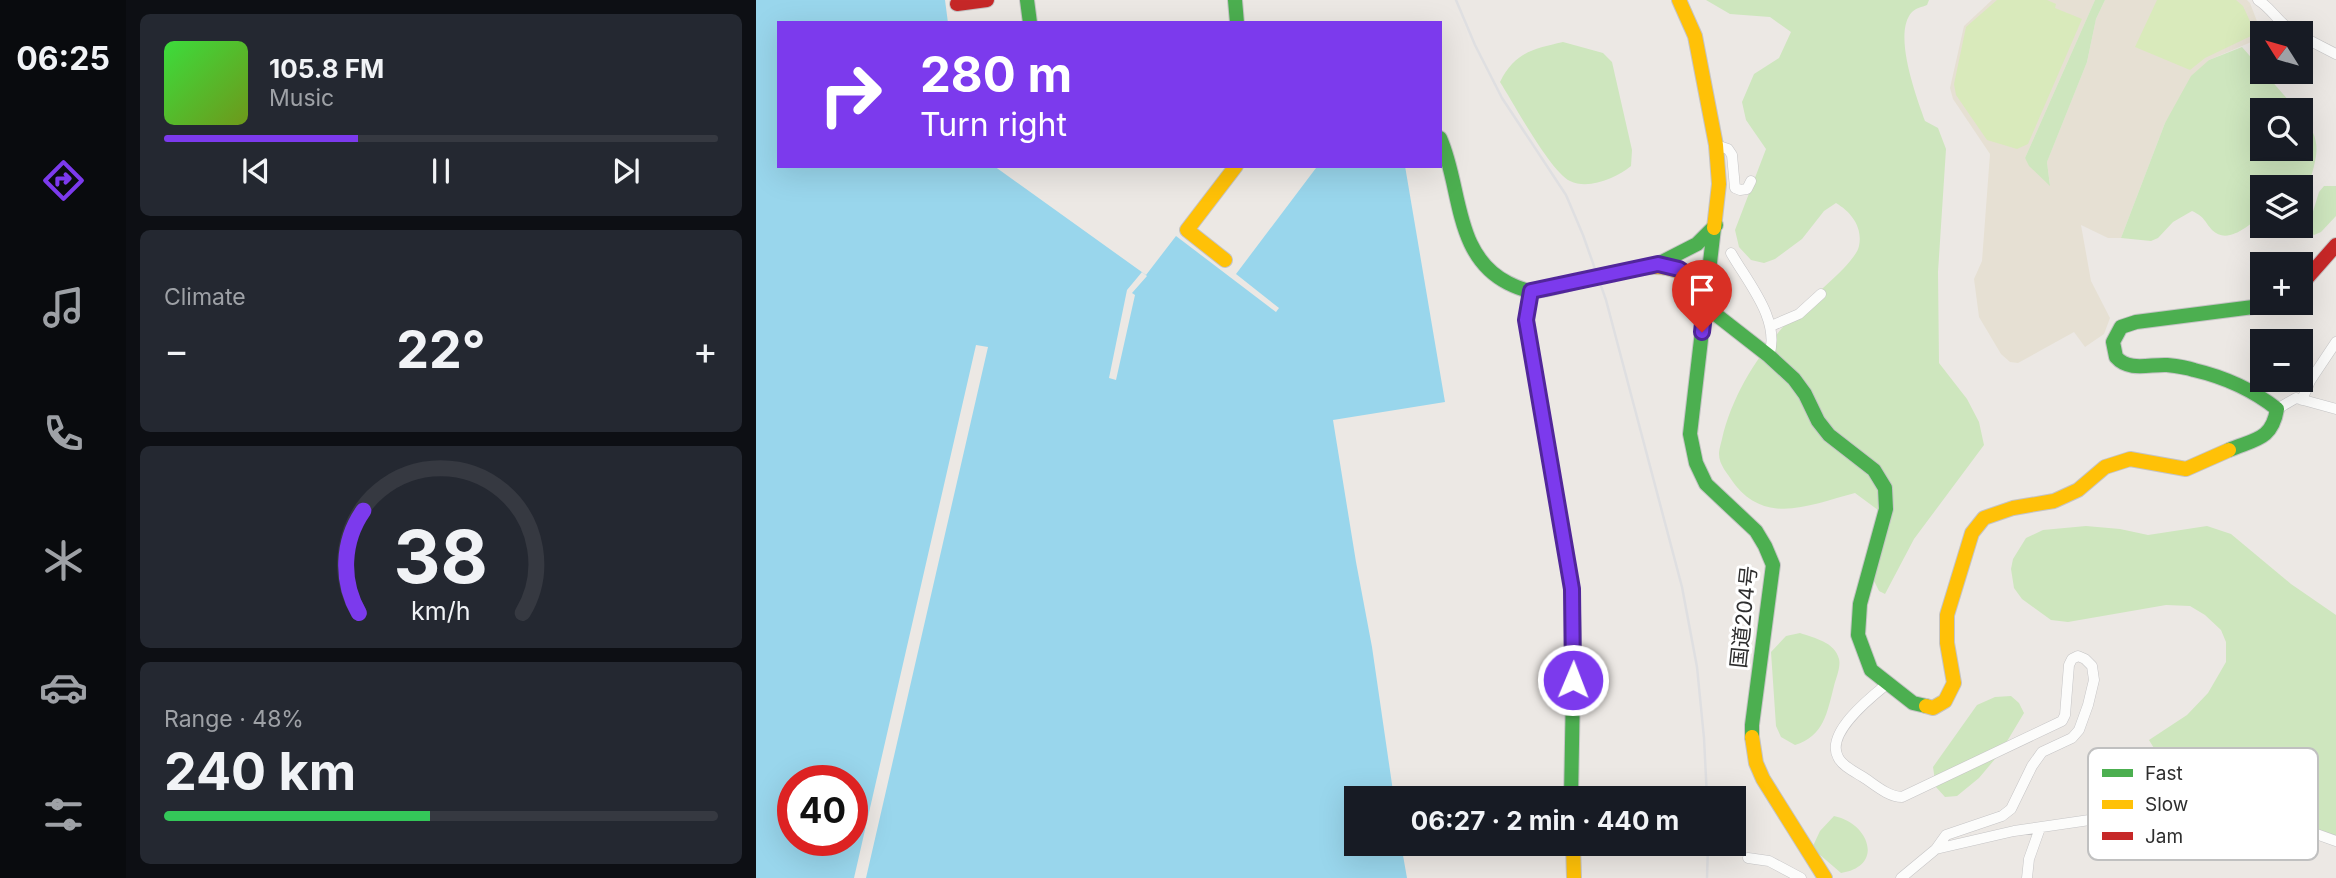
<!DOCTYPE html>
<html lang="en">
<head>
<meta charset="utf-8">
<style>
	:root { --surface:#171b24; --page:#242831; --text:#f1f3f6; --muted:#9ea1a6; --line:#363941; --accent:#7c3aed }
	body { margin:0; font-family:Inter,"Noto Sans JP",sans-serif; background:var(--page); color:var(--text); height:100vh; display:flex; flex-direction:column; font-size:26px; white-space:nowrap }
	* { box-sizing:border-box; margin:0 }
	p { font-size:23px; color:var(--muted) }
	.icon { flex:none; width:38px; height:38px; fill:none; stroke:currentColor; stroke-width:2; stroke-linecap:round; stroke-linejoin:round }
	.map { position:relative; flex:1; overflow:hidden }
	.panel { display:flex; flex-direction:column; gap:14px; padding:14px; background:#0d0f14; width:630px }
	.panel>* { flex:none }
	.top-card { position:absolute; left:21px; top:21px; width:665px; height:147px; border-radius:0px; box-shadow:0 7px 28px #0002; background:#7c3aed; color:#fff; overflow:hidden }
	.needle { width:46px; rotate:307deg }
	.buttons { position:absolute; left:1494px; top:21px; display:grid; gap:14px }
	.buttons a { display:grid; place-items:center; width:63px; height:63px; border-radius:0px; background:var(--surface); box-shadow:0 7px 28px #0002; font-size:35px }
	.speed { position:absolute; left:21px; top:765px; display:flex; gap:14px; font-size:35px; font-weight:700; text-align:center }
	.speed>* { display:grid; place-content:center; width:91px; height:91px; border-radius:50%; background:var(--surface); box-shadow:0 7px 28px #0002; line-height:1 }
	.speed .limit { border:10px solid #d22; background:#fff; color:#111 }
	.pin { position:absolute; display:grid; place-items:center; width:60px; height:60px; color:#fff; margin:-72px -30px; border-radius:50% 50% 50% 0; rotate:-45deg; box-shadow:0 0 7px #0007 }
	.pin .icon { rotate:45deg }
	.me { position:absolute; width:77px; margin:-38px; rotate:1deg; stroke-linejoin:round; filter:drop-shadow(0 0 5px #0008) }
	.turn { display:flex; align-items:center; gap:24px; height:147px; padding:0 28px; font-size:32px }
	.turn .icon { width:91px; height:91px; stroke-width:2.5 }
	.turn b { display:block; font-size:49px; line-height:60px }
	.big { font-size:52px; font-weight:700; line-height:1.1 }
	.panel .tile { flex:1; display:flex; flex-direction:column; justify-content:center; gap:10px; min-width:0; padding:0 24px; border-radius:10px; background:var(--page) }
	.panel .dial { align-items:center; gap:0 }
	.dial svg { height:182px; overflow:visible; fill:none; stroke:var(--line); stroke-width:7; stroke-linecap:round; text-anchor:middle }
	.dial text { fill:var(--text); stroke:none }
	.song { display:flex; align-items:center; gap:21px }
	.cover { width:84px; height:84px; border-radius:10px; background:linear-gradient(135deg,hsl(120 70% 55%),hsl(80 70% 35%)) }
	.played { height:7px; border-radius:4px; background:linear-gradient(90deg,var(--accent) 35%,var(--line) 35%) }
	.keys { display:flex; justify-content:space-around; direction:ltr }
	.heat { display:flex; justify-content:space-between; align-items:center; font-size:38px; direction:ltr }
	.charge { height:10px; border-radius:5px; background:linear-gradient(90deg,#34c759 48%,var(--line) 0) }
	.trip { position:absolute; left:588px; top:786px; width:402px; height:70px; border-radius:0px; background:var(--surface); box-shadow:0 7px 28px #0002; font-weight:700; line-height:70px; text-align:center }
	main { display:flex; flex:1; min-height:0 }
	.dock { display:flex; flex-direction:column; width:126px; justify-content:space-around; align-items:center; background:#090b0e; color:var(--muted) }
	.dock .icon { width:49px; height:49px }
	.dock .active { color:var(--accent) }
	.dock b { font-size:32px; color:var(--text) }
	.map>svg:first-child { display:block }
</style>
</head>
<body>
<main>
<nav class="dock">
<b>06:25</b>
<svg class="icon active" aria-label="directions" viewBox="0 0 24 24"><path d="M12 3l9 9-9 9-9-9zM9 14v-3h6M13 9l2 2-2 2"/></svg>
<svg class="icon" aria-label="music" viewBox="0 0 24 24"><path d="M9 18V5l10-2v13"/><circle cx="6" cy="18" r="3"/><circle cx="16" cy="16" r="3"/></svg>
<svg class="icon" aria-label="phone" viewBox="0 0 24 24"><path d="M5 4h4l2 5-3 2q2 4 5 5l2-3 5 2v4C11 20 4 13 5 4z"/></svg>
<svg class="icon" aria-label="climate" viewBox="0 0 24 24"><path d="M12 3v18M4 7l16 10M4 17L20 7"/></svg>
<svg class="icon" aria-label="car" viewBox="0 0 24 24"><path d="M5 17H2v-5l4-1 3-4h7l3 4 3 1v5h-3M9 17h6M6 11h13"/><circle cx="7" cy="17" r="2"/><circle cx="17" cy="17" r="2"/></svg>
<svg class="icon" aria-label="filters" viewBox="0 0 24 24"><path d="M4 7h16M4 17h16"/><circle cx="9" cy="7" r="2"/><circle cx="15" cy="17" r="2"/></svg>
</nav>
<section class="panel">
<div class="tile">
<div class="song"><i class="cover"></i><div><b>105.8 FM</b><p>Music</p></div></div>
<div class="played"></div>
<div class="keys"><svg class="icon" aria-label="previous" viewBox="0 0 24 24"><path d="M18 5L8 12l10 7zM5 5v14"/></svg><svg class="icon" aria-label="pause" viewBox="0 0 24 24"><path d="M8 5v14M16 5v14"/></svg><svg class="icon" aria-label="next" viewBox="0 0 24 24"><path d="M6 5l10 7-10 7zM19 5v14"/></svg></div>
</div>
<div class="tile"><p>Climate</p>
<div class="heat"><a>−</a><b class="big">22°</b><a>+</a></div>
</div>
<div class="tile dial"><svg viewBox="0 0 100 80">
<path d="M14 69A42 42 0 1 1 86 69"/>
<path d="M14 69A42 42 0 0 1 16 24" stroke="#7c3aed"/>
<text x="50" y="56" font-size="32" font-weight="700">38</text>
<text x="50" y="72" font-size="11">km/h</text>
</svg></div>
<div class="tile"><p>Range · 48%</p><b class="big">240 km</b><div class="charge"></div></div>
</section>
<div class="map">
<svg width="1580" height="878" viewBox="0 0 1580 878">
	<rect width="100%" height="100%" fill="#ece8e4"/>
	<!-- education -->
	<path fill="#e6e0d3" d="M1236,0h103l-70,158 25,27 -3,-23 40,-100 9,-43 9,-19h142l3,3 13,34 -54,23 -44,63 -44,115h-13l-27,-13 10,56 19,37 -6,16 -19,13 -11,-15 -56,31 -8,-1 -9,-8 -22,-37 -5,-38 8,-18 8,-107 -37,-55 -3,-11 14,-62z"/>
	<!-- green -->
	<path fill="#cee6be" d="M950,0h223l-2,5c-5,2 -11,3 -15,7 -20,21 5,86 13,109l13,7 8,21 -8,123 1,91 28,36 12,23 5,23 -70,94 -29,55 -6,-3 -14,-28 3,-18 9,-18 1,-17 -23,-17c-44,11 -89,34 -122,-11 -5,-8 -14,-17 -14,-28 0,-4 2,-11 3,-15 11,-49 44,-97 79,-131 13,-13 55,-46 58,-62 4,-19 -8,-34 -23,-43l-12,8 -22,28 -27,20 -11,4 -13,-3 -12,-13 -4,-17 31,-81 -20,-29 -4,-18 12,-28 25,-16 12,-26 -21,-15 -40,-3z
		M1339,0h10l-9,19 -9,43 -40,100 3,24 -21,-20 -4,-8z
		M807,42l40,11 9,9 20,88 -1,16c-15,12 -42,24 -61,15 -20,-10 -56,-77 -70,-99 15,-30 33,-33 63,-40z
		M1486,47l55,63h-34v39h38v-34c24,27 15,42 7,73 -2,11 -3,22 -5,33l-2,2v-36h-38v27c-13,10 -35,32 -51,16 -8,-9 -7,-13 -20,-19l-19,11 -15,16 -7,3 -30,-3 44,-115 26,-47 18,-16z
		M1568,186h12v30l-15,16 -7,3 -7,-4 12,-39z
		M1330,526l34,3 28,6 59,-9 24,8 60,50 45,31v227l-10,-4 -81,-18 -55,-21 -24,-31 -17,-28 38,-25 21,-22 18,-31v-20l-5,-12 -16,-15 -15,-9 -24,-1 -98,17 -17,-2 -29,-21 -8,-11 -3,-19 2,-10 13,-21 17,-8z
		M1044,633c14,5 35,9 39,26 2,8 -3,19 -5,27 -7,27 -10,50 -39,59l-14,-8 -5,-11 -5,-74 15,-16z
		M1255,696l8,7 5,10 -24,40 -21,25 -22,18 -12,1 -9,-10 -3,-20 44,-62 18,-8z
		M1078,816c35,7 51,50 7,57l-29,-25 8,-17z"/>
	<!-- pitch -->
	<path fill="#d9eabb" d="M1241,0h50l9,4 -1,4 27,11 -54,125 -11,5 -30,-9 -31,-45 -2,-11 12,-57z
		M1401,0h79l7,6 11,24 -3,6 -46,22 -15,12 -55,-23z"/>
	<!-- water -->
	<path fill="#99d6ec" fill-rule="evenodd" d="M0,0h189l3,23h-169v143h215l152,109 30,-39 100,76 3,-4 -43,-34 80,-106 13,-2h76l40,236 -112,18 23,142 16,85 22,151h-38v46h45l6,34h-651zM37,780h59v60h-59z"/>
	<!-- pier -->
	<path fill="#ece8e4" d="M386,272l5,4 -15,17 3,2 -19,85 -7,-2 18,-88z
		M220,345l12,2 -122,531h-12z"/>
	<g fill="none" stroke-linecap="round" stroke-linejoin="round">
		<defs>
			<path id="street" d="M1502,0c16,10 20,24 38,33
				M1545,36l35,18
				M960,145l12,4 4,6 3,33 5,2 7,-1 4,-8
				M975,253c17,30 50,67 38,103
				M1015,326l28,-12 22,-20
				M1546,400l8,-19 26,-39
				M1521,409l19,-11 40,11
				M1131,684c-16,13 -62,49 -49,73 4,9 17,15 25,20 11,7 25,20 39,20l160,-76 3,-6 4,-50 3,-6 6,-3 7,3 7,7 2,14 -6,25 -9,25 -7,8 -30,14 -10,14 -21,43 -9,7 -56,19 -10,14 -35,29
				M1180,849l78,-18 144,-21c61,-2 121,9 178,31
				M992,858l21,3 32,17
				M1271,878l2,-19 11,-31"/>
			<path id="fast" d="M271,0l3,23
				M479,0l2,23
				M684,138c22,49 13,117 68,145 8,4 17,8 25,8 20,-1 39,-9 58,-13
				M958,228l-24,206 6,29 10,21 50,47 9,15 8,19 -21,160v12
				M902,264l39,-20 19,-19
				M775,291l-5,29 46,269 2,46 -3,163
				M949,306l64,50 25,23 11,15 13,27 11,14 45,35 11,18 1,21 -26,95 -2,31 13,35 42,33 13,3
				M1473,450c26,-11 43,-10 48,-41 -24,-19 -53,-32 -83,-39 -9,-3 -18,-4 -27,-5 -17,-1 -38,7 -51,-8l-3,-15 8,-15 15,-5 125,-16 8,-3"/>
			<path id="slow" d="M923,0l16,36 21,109 3,39 -5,44
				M469,260l-38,-30 49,-64
				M852,274c45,-9 60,-14 99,14
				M1170,706l7,2 12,-7 9,-18 -7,-40v-28l25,-82 12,-15 29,-10 41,-7 24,-11 27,-23 25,-8 56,10 43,-19
				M996,737l4,26 7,16 62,99
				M817,844l1,34"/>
			<path id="jam" d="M201,4l30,-4
				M1545,285l35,-40"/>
		</defs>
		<!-- street casing -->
		<use href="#street" stroke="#c5c4c5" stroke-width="11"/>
		<!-- fast casing -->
		<use href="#fast" stroke="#c5c4c5" stroke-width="16"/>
		<!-- slow casing -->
		<use href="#slow" stroke="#c5c4c5" stroke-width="16"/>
		<!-- jam casing -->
		<use href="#jam" stroke="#c5c4c5" stroke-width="16"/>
		<!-- street -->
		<use href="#street" stroke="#fcfcfb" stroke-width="10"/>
		<!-- fast -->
		<use href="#fast" stroke="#4caf50" stroke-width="14"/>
		<!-- slow -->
		<use href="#slow" stroke="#ffc107" stroke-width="14"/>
		<!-- jam -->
		<use href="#jam" stroke="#c62828" stroke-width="14"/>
		<!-- rail -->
		<path stroke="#dfdfe1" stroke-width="2.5" d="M700,0l19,45 27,53 64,97 17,40 23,65 76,287 15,80 7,71 3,60
			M951,878l1,-34"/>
		<defs>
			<path id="fast-bridge" d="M835,278l17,-4"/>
		</defs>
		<!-- fast-bridge casing -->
		<use href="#fast-bridge" stroke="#c5c4c5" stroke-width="16" stroke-linecap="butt"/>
		<!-- fast-bridge -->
		<use href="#fast-bridge" stroke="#4caf50" stroke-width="14"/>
	</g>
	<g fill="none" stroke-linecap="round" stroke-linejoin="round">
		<defs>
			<path id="route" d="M817,680l-1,-91 -46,-269 5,-29 127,-27 21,5 28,19 -5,44"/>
		</defs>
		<!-- route casing -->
		<use href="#route" stroke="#51269a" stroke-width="18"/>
		<!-- route -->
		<use href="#route" stroke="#7c3aed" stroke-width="12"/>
	</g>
	<g text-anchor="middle" stroke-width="6" stroke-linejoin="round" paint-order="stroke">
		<!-- street labels -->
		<g font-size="21" fill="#2e2e2e" stroke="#fff">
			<text transform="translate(988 617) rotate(-84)" y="7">国道204号</text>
		</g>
	</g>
	<!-- legend -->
	<rect x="1332" y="748" width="230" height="112" rx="10" fill="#fff" stroke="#c0c0c0" stroke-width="2"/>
	<rect x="1346" y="769" width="31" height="8" fill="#4caf50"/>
	<rect x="1346" y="800" width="31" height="9" fill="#ffc107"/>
	<rect x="1346" y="832" width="31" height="8" fill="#c62828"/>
	<g font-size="19" fill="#2e2e2e">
		<text x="1389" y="780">Fast</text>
		<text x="1389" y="811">Slow</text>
		<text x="1389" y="843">Jam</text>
	</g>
</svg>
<div class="buttons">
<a><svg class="needle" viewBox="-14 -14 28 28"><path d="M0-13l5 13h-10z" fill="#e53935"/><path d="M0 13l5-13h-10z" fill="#9ea1a6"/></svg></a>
<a><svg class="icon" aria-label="search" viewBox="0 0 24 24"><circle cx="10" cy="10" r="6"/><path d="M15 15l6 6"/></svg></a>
<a><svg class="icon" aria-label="layers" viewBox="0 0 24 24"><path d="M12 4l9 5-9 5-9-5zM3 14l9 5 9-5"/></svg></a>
<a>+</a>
<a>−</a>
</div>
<div class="speed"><div class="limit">40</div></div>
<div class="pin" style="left:946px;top:332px;background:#d93025"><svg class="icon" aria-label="arrive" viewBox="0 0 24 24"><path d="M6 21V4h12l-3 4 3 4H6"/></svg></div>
<svg class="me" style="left:817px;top:680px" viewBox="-20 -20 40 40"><circle r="17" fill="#7c3aed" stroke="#fff" stroke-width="3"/><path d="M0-11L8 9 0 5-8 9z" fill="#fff"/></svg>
<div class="trip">06:27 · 2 min · 440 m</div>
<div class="top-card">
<div class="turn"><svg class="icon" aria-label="right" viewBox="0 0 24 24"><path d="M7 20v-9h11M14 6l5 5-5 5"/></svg><div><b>280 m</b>Turn right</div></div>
</div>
</div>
</main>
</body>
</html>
